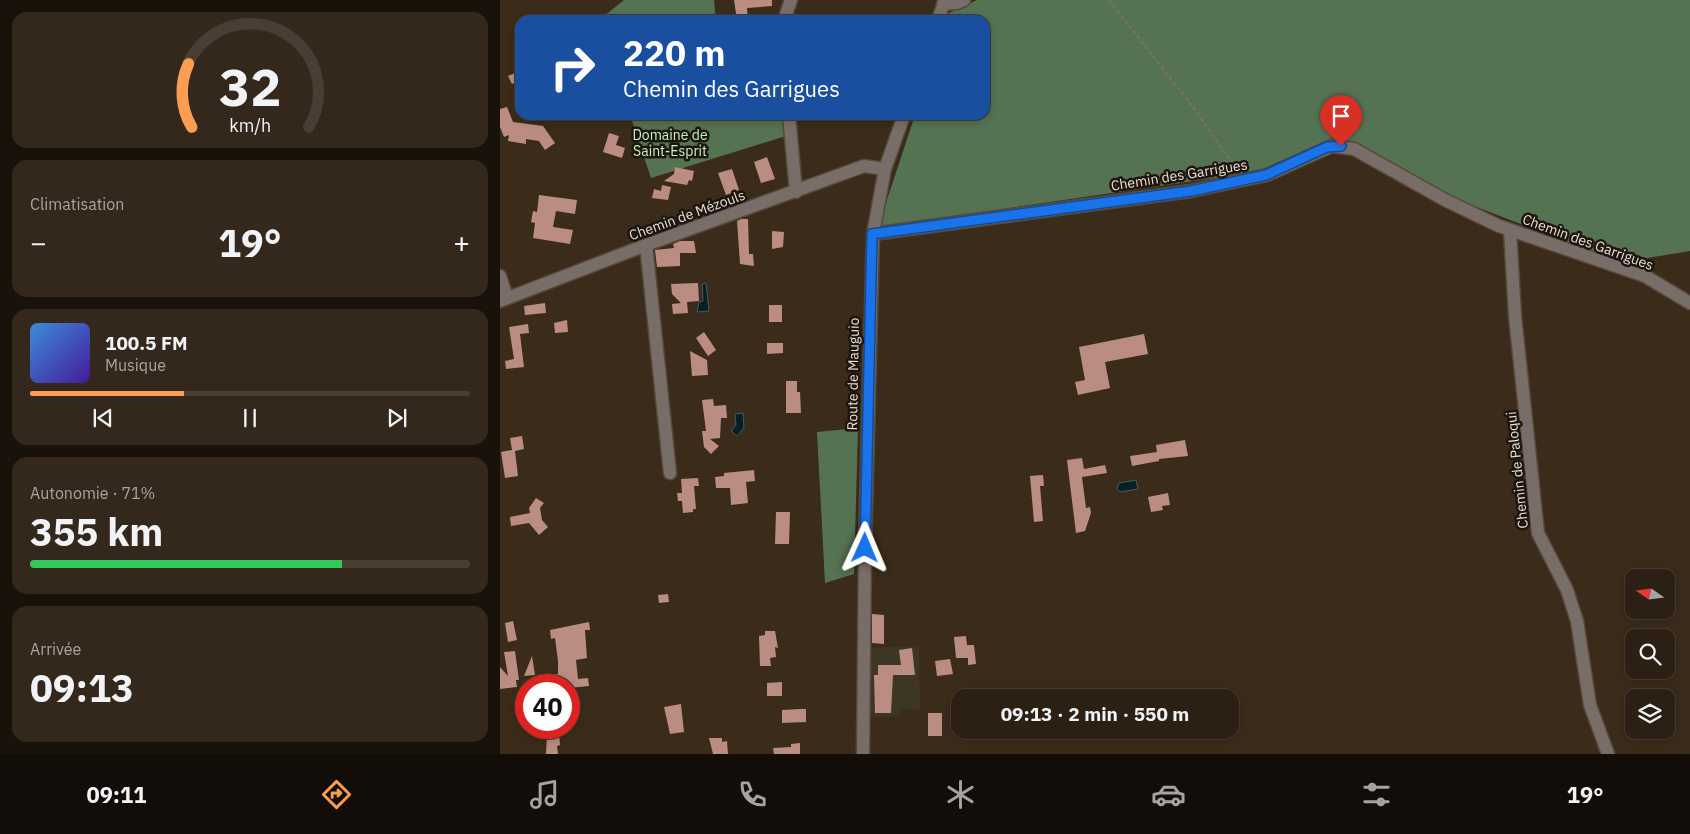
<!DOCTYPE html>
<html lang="fr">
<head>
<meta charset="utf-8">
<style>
	:root { --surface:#2c2014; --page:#34281d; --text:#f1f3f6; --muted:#a6a3a0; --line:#483e34; --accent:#fb9e52 }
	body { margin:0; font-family:"IBM Plex Sans",sans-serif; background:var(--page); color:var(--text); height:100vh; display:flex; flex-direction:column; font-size:19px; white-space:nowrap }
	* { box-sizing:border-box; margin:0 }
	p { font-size:16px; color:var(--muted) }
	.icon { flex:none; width:28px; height:28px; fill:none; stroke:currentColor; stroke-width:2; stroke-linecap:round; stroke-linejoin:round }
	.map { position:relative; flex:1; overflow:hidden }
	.sheet { display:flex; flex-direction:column; gap:12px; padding:12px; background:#18120b; width:500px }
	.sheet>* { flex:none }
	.hud { position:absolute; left:15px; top:15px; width:475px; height:105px; border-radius:15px; box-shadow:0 2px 8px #0003,0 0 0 1px var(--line); background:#1a4fa0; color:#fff; overflow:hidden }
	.needle { width:32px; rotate:284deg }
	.controls { position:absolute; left:1125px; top:569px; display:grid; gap:10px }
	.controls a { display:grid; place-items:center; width:50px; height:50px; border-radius:10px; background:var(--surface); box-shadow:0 2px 8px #0003,0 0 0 1px var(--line); font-size:25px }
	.speed { position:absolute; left:15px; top:674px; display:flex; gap:10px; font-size:25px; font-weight:700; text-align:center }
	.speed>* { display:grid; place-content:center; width:65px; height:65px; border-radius:50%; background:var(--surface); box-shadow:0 2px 8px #0003,0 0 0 1px var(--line); line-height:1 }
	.speed .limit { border:8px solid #d22; background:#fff; color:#111 }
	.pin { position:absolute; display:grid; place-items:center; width:42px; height:42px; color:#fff; margin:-51px -21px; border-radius:50% 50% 50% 0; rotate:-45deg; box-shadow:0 0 5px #0007 }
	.pin .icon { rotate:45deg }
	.me { position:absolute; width:55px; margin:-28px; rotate:1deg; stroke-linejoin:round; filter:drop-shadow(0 0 4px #0008) }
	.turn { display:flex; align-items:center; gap:18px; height:105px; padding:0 25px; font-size:22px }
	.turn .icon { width:65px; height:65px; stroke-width:2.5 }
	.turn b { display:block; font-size:35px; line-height:42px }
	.big { font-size:38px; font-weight:700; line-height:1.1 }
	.sheet .widget { flex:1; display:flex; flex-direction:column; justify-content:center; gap:8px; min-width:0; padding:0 18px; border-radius:15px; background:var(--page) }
	.sheet .dial { align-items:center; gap:0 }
	.dial svg { height:130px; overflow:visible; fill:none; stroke:var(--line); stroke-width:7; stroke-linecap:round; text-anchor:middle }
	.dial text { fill:var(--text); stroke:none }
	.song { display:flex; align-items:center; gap:15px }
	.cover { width:60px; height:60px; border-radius:8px; background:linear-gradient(135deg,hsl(210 70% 55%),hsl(260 70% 35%)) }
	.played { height:5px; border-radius:2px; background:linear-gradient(90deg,var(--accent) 35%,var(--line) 35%) }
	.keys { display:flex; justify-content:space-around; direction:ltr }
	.heat { display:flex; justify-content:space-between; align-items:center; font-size:28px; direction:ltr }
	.charge { height:8px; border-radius:4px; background:linear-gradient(90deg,#34c759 71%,var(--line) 0) }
	.trip { position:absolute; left:451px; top:689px; width:288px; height:50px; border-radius:15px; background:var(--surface); box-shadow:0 2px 8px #0003,0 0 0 1px var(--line); font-weight:700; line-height:50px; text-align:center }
	.tab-bar { display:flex; height:80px; justify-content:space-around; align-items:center; background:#120d08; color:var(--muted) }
	.tab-bar .icon { width:35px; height:35px }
	.tab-bar .active { color:var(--accent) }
	.tab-bar b { font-size:22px; color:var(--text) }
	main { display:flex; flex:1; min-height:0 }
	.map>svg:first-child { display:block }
</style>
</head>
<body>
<main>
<section class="sheet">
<div class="widget dial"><svg viewBox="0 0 100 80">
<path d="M14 69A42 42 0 1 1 86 69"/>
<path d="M14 69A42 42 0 0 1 12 30" stroke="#fb9e52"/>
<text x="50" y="56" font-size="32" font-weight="700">32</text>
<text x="50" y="72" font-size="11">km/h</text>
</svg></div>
<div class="widget"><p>Climatisation</p>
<div class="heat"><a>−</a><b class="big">19°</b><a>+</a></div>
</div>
<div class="widget">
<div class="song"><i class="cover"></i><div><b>100.5 FM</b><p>Musique</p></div></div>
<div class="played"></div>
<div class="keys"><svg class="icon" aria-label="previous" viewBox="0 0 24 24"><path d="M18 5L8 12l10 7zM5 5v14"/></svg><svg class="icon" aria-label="pause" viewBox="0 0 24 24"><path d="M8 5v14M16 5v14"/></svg><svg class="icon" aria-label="next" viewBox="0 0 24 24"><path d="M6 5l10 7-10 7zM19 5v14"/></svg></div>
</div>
<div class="widget"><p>Autonomie · 71%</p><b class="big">355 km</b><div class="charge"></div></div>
<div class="widget"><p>Arrivée</p><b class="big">09:13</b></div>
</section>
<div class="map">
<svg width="1190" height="754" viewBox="0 0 1190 754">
	<rect width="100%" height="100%" fill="#3b2b1a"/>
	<!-- education -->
	<path fill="#3d3624" d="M419,646l1,64 -20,-1v7l-31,1 -1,-69z"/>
	<!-- forest -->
	<path fill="#557253" d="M124,0h90l2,20h-117z
		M477,0h713v251l-61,10 -17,-2 -151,-58 -124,-62 -11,2 -70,31 -378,55 37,-112h70v-95h-38l2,-7z
		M130,115h155l1,21 -135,42z
		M358,428l-4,146 -29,9 -8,-151z"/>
	<!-- water -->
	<path fill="#062028" stroke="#4a595c" d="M206,283l3,28 -12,1 2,-10 4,-1 -1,-17z
		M243,413l1,15 -7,8 -6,-5 5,-6 -1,-11z
		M636,480l2,9 -18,3 -3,-3 2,-6z"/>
	<!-- building -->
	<path fill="#bb8d82" d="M234,0h38v6l-25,2 1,12h-11z
		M20,71v10l-8,3 -4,-8z
		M7,107l6,15 30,4 12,17 -10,7 -6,-9 -13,-2v5l-18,-3 1,-6 -5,2 -4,-10v-18z
		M109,133l10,3 -3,9 9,3 -3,10 -19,-6z
		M267,157l8,22 -14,4 -7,-21z
		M175,167l19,4 -2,10 -3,-1 -2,5 -23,-4 10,-7z
		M232,169l7,21 -13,5 -8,-22z
		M162,185l9,2 -3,13 -16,-2 2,-9 7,2z
		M39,195l38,5 -2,14 -19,-3 -3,16 20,3 -3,14 -37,-6 2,-15 -4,-1 2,-11 4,1z
		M241,219h7l1,35h4l1,12 -14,-2 -3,-43z
		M272,231l12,1 -1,15 -11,2z
		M180,241h14l2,12h-16v13l-23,1 -2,-17 19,-2 -1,-4z
		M198,283l1,18 -12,1 1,11 -15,1 -1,-10 9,-1 -9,-9 -1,-10z
		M45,303l1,10 -21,2 -1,-9z
		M269,305h13v17h-13z
		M67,320l1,12 -13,1 -1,-10z
		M28,324l1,9 -9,1 4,33 -18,2 -1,-8 9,-2 -5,-32z
		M204,332l12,18 -8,6 -12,-18z
		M644,334l4,20 -43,8 5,26 -32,7 -3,-13 10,-2 -6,-33z
		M267,343h16v10l-16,1z
		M190,351l17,9 1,15 -16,1z
		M286,381h11v11h3l1,21h-15z
		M213,399l1,7 12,-1 1,13h-6l-1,20 -10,1 9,7 -8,8 -7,-7 -2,-16h4l-4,-31z
		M22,436l2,13 -9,2 3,25 -13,2 -4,-26 11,-2 -2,-12z
		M685,440l3,16 -29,3v2l-27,5 -2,-10 27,-4 -1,-7z
		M582,458l2,11 21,-4 2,8 -25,4 4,31 4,-1 1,6 -6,18 -9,2 -9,-73z
		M254,470l1,11 -9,1 2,21 -17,2 -1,-17h-14l-1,-11 9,-1v-3z
		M543,475l1,11h-4l3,35 -9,1 -4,-46z
		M198,478l1,8h-5l2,23h-3v3l-10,1 -1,-12h-4l-1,-8h5l-1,-14z
		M668,493l2,12 -8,1 1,4 -12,2 -3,-15z
		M36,498l8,5 -4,5 2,12 6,7 -9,8 -10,-12 -18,3 -1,-9 20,-4 -1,-5z
		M276,512h14l-1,32h-14z
		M168,594l1,8 -10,1 -1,-8z
		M372,614l12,1v29l-12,-1z
		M13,621l4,19 -9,2 -3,-19z
		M89,622l1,8h-5l2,28 -11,2 2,19 10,-1 1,8 -20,2v-3h-7v-2l-8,1 -1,-10h5v-13l-3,-23 -4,1 -1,-9z
		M265,631h10l3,17 -3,-1 1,10 -6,1 1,8h-11l-1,-30 6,-1z
		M466,636l1,9h7l2,19 -8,1v-7h-12l-2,-21z
		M412,648l3,27h-22l-2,38h-16l-1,-38h4v-10h23l-2,-15z
		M15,651l4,29h-3l1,7 -17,2v-22l8,9 -4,-24z
		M32,656l3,19 -11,1z
		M450,659l3,15 -16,2 -2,-15z
		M282,682v14h-15v-13z
		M181,704l3,28 -14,2 -6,-27z
		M300,709h6v13l-24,1v-13z
		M428,713h14v23h-14z
		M59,733l1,12 -3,1 1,8h-12l1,-20z
		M209,738h13v4l5,-1 1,13h-15z
		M300,743v11h-26l-1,-6 18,-1v-3z"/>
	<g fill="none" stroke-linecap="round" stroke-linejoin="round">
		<defs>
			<path id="minor" d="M443,4l14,-1 7,-3
				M284,20l7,-20
				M438,20l7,-20
				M289,115l7,77
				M1010,230l5,86 23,217 29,57 10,31 13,84 18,49
				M373,234l318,-43 76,-16 65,-29 22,3 91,51 54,26 146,50 45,27
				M146,245l24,228
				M0,276l7,22
				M0,301l146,-56 218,-79 21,3
				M363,754l2,-206 8,-314 12,-65 19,-54"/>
		</defs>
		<!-- minor casing -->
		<use href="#minor" stroke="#574838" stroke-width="15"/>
		<!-- path -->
		<path stroke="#7e7062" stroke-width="2" stroke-dasharray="4 2.5" stroke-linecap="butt" d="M609,0l84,107 44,63"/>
		<!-- minor -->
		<use href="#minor" stroke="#796d6a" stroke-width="12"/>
	</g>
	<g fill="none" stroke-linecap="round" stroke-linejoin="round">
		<defs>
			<path id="route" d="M365,548l7,-314 319,-43 75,-16 61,-28 14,-1"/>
		</defs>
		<!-- route casing -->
		<use href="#route" stroke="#114b97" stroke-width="12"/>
		<!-- route -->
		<use href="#route" stroke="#1a73e8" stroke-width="9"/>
	</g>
	<g text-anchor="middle" stroke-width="5" stroke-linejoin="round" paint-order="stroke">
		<!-- park labels -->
		<g font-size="14" fill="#c2f4be" stroke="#1d150e">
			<text x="170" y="140">Domaine de<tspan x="170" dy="16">Saint-Esprit</tspan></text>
		</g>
		<!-- street labels -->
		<g font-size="14" fill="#eadfd5" stroke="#1d150e">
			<text transform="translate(679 175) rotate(-9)" y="5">Chemin des Garrigues</text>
			<text transform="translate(187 215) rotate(-20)" y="5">Chemin de Mézouls</text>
			<text transform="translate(1088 242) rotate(20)" y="5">Chemin des Garrigues</text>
			<text transform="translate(353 374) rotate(-89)" y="5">Route de Mauguio</text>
			<text transform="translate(1017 470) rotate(-96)" y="5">Chemin de Paloqui</text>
		</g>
	</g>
</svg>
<div class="controls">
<a><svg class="needle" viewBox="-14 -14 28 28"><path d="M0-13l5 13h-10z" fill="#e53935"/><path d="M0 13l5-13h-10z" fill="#a6a3a0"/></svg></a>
<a><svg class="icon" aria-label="search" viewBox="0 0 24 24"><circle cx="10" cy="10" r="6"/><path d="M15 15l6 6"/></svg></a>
<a><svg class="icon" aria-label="layers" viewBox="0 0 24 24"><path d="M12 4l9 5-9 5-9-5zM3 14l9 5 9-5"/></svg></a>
</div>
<div class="speed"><div class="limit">40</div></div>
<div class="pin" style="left:841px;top:146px;background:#d93025"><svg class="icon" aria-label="arrive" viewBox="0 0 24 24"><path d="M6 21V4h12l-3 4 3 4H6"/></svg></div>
<svg class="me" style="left:365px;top:548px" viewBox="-20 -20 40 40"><path d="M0-17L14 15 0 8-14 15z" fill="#1a73e8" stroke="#fff" stroke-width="4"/></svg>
<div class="trip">09:13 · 2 min · 550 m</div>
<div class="hud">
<div class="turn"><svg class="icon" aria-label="right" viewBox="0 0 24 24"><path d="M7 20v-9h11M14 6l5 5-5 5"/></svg><div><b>220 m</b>Chemin des Garrigues</div></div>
</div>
</div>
</main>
<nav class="tab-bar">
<b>09:11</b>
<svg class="icon active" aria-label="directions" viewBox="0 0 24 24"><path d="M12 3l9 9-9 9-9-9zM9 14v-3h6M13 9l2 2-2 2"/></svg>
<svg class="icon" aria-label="music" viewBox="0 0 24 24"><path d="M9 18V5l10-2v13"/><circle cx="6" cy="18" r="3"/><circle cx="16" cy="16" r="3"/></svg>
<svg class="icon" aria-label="phone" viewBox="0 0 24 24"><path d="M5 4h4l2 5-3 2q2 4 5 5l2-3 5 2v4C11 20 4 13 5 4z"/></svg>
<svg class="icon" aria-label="climate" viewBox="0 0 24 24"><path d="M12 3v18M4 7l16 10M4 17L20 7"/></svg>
<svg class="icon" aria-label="car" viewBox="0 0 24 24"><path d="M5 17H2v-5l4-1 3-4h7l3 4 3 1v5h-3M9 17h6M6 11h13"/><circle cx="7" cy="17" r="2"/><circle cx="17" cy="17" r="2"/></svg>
<svg class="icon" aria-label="filters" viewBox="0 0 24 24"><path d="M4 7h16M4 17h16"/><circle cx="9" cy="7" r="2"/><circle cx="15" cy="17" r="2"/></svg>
<b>19°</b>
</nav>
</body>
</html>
